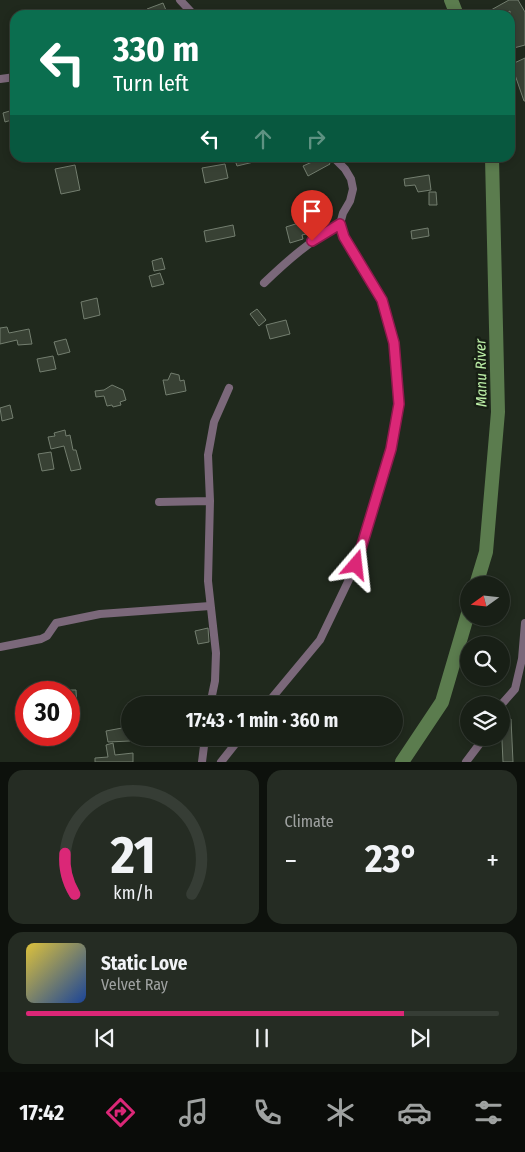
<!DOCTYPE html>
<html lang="en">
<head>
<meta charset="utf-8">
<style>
	:root { --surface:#181f16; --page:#252c23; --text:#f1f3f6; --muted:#9fa2a1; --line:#363d35; --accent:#db2777 }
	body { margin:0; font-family:"Fira Sans Condensed",sans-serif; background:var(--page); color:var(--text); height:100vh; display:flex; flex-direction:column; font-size:19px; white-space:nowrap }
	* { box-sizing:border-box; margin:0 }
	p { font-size:16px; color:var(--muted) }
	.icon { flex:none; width:28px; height:28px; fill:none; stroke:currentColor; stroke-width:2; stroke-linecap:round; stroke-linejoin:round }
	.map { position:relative; height:762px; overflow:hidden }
	.sheet { display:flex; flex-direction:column; gap:8px; padding:8px; background:#0d110c; flex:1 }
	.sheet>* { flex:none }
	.guide { position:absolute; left:10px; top:10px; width:505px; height:152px; border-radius:15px; box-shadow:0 2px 8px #0003,0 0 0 1px var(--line); background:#0b6e4f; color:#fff; overflow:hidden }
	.needle { width:32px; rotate:255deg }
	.fabs { position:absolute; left:460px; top:576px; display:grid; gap:10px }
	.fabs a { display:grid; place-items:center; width:50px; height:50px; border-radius:50%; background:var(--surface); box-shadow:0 2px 8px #0003,0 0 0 1px var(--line); font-size:25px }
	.speed { position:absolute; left:15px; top:681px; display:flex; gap:10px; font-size:25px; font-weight:700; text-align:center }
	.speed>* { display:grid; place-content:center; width:65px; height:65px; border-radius:50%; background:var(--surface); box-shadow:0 2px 8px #0003,0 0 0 1px var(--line); line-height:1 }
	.speed .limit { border:8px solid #d22; background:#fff; color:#111 }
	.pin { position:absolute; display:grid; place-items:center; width:42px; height:42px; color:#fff; margin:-51px -21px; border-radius:50% 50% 50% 0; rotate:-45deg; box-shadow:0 0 5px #0007 }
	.pin .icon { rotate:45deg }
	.me { position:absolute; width:55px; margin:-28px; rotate:17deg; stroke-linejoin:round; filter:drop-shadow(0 0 4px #0008) }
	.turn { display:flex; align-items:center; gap:18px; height:105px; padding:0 20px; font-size:22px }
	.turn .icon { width:65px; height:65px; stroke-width:2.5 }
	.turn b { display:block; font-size:35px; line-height:42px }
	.lanes { display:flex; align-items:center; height:48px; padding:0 20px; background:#0003; justify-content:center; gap:25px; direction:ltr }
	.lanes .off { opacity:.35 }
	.big { font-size:38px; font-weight:700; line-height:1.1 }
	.sheet .card { flex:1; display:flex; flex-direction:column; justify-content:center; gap:8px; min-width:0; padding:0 18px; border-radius:15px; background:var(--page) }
	.sheet .dial { align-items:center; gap:0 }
	.dial svg { height:130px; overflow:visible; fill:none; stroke:var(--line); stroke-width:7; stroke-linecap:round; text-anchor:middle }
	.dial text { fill:var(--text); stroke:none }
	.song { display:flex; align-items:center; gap:15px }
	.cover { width:60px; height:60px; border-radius:8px; background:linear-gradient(135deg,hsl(50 70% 55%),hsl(220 70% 35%)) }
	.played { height:5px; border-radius:2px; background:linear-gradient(90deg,var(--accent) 80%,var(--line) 80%) }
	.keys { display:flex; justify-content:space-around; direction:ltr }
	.heat { display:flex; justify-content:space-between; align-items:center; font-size:28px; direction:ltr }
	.sheet .tiles { flex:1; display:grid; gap:8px; grid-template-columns:1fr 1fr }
	.card:last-child { grid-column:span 2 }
	.trip { position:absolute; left:121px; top:696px; width:282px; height:50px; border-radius:25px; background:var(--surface); box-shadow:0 2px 8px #0003,0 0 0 1px var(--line); font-weight:700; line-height:50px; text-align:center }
	.tabs { display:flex; height:80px; justify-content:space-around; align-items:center; background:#0a0c09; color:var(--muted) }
	.tabs .icon { width:35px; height:35px }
	.tabs .current { color:var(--accent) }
	.tabs b { font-size:22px; color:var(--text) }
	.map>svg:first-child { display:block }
</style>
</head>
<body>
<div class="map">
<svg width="525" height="762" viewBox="0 0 525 762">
	<rect width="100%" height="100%" fill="#20291d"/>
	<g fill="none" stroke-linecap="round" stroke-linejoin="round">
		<!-- river -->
		<path stroke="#5b7c4e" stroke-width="14" d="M451,0l6,15
			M476,585l10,-33 12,-140 -6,-254
			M402,762l40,-60 27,-92"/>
	</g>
	<!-- building -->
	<path fill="#384134" stroke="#737e6f" d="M509,0h9l7,12v33l-15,4v-38l-7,4h-9l-3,-5z
		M163,3l5,12h-18l-3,-6z
		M525,58v43h-1l-10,-29 -4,1v-8z
		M13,110l2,9 -10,3 -2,-9z
		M244,158h18v2l-25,6 -2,-6z
		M321,158h6l3,6 -22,12 -5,-10z
		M225,164l3,14 -23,5 -3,-15z
		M75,165l5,25 -19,4 -6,-25z
		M429,175l2,15 -13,2 -3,-7 -10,1 -1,-7z
		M429,192h7l1,13h-8z
		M321,216l3,11 -6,4 -16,4 1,4 -13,4 -4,-16z
		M233,225l2,11 -29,6 -2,-11z
		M428,228l1,8 -17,3 -1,-8z
		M162,258l3,11 -11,2 -2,-10z
		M160,273l4,11 -12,3 -3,-11z
		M97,298l3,17 -16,4 -3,-17z
		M257,309l9,11 -7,6 -9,-12z
		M286,320l4,14 -20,5 -4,-14z
		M7,327l2,6 20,-4 3,15 -14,1 -1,-5 -17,4v-16z
		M66,339l4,13 -12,3 -4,-13z
		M53,356l3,13 -16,3 -3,-13z
		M171,373l8,2 1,6 4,-1 2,11 -20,4 -3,-15h5z
		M112,385l11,5 3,10 -6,2 1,3 -8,2 -1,-2 -5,1 -3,-10 -8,1 -1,-6 9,-1z
		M10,405l3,13 -11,3 -2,-13z
		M65,430l1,6 4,-1 3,15h3l5,19 -10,2 -7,-25 -13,3 -3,-12 7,-1 -1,-3z
		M51,452l3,17 -12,2 -4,-17z
		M208,628l1,14 -11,2 -3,-13z
		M69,690h7l1,22h-8z
		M501,719h10l2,43h-10z
		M130,723v18l-22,1 -2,-11 16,-3v-4z
		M113,743l2,12 18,-2v9h-38v-4l13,-1 -2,-12z"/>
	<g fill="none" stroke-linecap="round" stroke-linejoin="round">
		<!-- minor -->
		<path stroke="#7b687a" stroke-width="8" d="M180,0l14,15
			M0,79l15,-2
			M264,283c24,-23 47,-43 76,-59
			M159,502l51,-1
			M0,647l41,-8 6,-3 9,-13 44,-9 110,-8
			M210,705l5,-24 1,-28 -8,-72 2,-80 -2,-46 6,-33 15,-34
			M266,705l54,-65 36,-75 35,-116 8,-45 -5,-61 -12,-43 -38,-63 -4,-13 3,-11 7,-12 3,-12 -2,-10 -6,-10 -11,-11
			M501,705l14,-16 7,-30 3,-36
			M202,762l3,-24
			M221,762l19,-24
			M466,762l18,-24"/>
	</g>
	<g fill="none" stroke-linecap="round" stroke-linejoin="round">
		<defs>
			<path id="route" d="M312,241l28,-17 4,13 38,63 12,43 5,61 -8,45 -35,116"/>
		</defs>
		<!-- route casing -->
		<use href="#route" stroke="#8e194d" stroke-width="12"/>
		<!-- route -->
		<use href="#route" stroke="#db2777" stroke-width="9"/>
	</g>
	<g text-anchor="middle" stroke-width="5" stroke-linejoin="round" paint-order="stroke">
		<!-- water labels -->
		<g font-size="15" font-style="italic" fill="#bdf0a8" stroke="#171f14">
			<text transform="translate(481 373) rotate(-91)" y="5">Manu River</text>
		</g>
	</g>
</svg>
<div class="fabs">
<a><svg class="needle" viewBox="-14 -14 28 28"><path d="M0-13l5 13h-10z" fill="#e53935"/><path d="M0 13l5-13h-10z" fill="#9fa2a1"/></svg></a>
<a><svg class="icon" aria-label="search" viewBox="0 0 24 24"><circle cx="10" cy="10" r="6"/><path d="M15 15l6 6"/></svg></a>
<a><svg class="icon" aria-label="layers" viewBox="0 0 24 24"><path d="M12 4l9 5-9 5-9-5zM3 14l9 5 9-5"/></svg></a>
</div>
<div class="speed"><div class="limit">30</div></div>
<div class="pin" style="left:312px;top:241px;background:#d93025"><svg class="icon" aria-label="arrive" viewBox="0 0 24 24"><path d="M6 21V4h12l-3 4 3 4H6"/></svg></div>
<svg class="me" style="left:356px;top:565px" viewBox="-20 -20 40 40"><path d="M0-17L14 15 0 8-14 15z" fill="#db2777" stroke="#fff" stroke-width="4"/></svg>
<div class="trip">17:43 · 1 min · 360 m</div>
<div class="guide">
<div class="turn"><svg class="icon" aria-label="left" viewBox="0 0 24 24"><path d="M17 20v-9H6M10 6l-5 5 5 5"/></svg><div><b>330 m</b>Turn left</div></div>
<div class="lanes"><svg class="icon" aria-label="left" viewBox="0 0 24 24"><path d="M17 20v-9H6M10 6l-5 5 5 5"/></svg><svg class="icon off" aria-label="ahead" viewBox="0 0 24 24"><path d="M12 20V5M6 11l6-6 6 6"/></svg><svg class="icon off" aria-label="right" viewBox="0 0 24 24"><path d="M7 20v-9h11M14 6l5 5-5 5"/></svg></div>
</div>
</div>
<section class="sheet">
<div class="tiles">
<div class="card dial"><svg viewBox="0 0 100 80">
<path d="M14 69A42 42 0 1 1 86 69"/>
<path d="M14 69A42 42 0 0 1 8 44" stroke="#db2777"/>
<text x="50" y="56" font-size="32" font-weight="700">21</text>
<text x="50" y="72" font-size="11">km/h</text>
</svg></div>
<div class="card"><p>Climate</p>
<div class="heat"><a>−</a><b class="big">23°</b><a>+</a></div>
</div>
<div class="card">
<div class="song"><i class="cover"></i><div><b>Static Love</b><p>Velvet Ray</p></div></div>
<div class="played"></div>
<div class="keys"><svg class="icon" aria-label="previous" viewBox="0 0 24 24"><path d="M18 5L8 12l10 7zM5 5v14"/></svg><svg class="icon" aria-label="pause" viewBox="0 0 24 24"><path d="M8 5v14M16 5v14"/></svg><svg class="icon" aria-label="next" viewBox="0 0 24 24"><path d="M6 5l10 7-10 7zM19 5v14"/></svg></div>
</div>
</div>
</section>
<nav class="tabs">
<b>17:42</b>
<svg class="icon current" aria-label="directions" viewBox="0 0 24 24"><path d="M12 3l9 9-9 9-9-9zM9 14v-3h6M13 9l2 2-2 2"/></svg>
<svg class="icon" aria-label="music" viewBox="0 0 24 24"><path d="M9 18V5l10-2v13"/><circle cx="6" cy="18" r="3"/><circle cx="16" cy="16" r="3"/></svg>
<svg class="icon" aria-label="phone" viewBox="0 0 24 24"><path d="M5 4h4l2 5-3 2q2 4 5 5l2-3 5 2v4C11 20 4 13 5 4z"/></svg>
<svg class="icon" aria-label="climate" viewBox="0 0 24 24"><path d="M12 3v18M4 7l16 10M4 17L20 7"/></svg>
<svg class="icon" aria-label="car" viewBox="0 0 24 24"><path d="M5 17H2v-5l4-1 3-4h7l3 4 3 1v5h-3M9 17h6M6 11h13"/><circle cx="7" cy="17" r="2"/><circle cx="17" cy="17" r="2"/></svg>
<svg class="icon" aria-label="filters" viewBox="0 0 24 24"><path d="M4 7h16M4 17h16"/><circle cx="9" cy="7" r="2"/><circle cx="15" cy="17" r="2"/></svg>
</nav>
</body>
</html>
